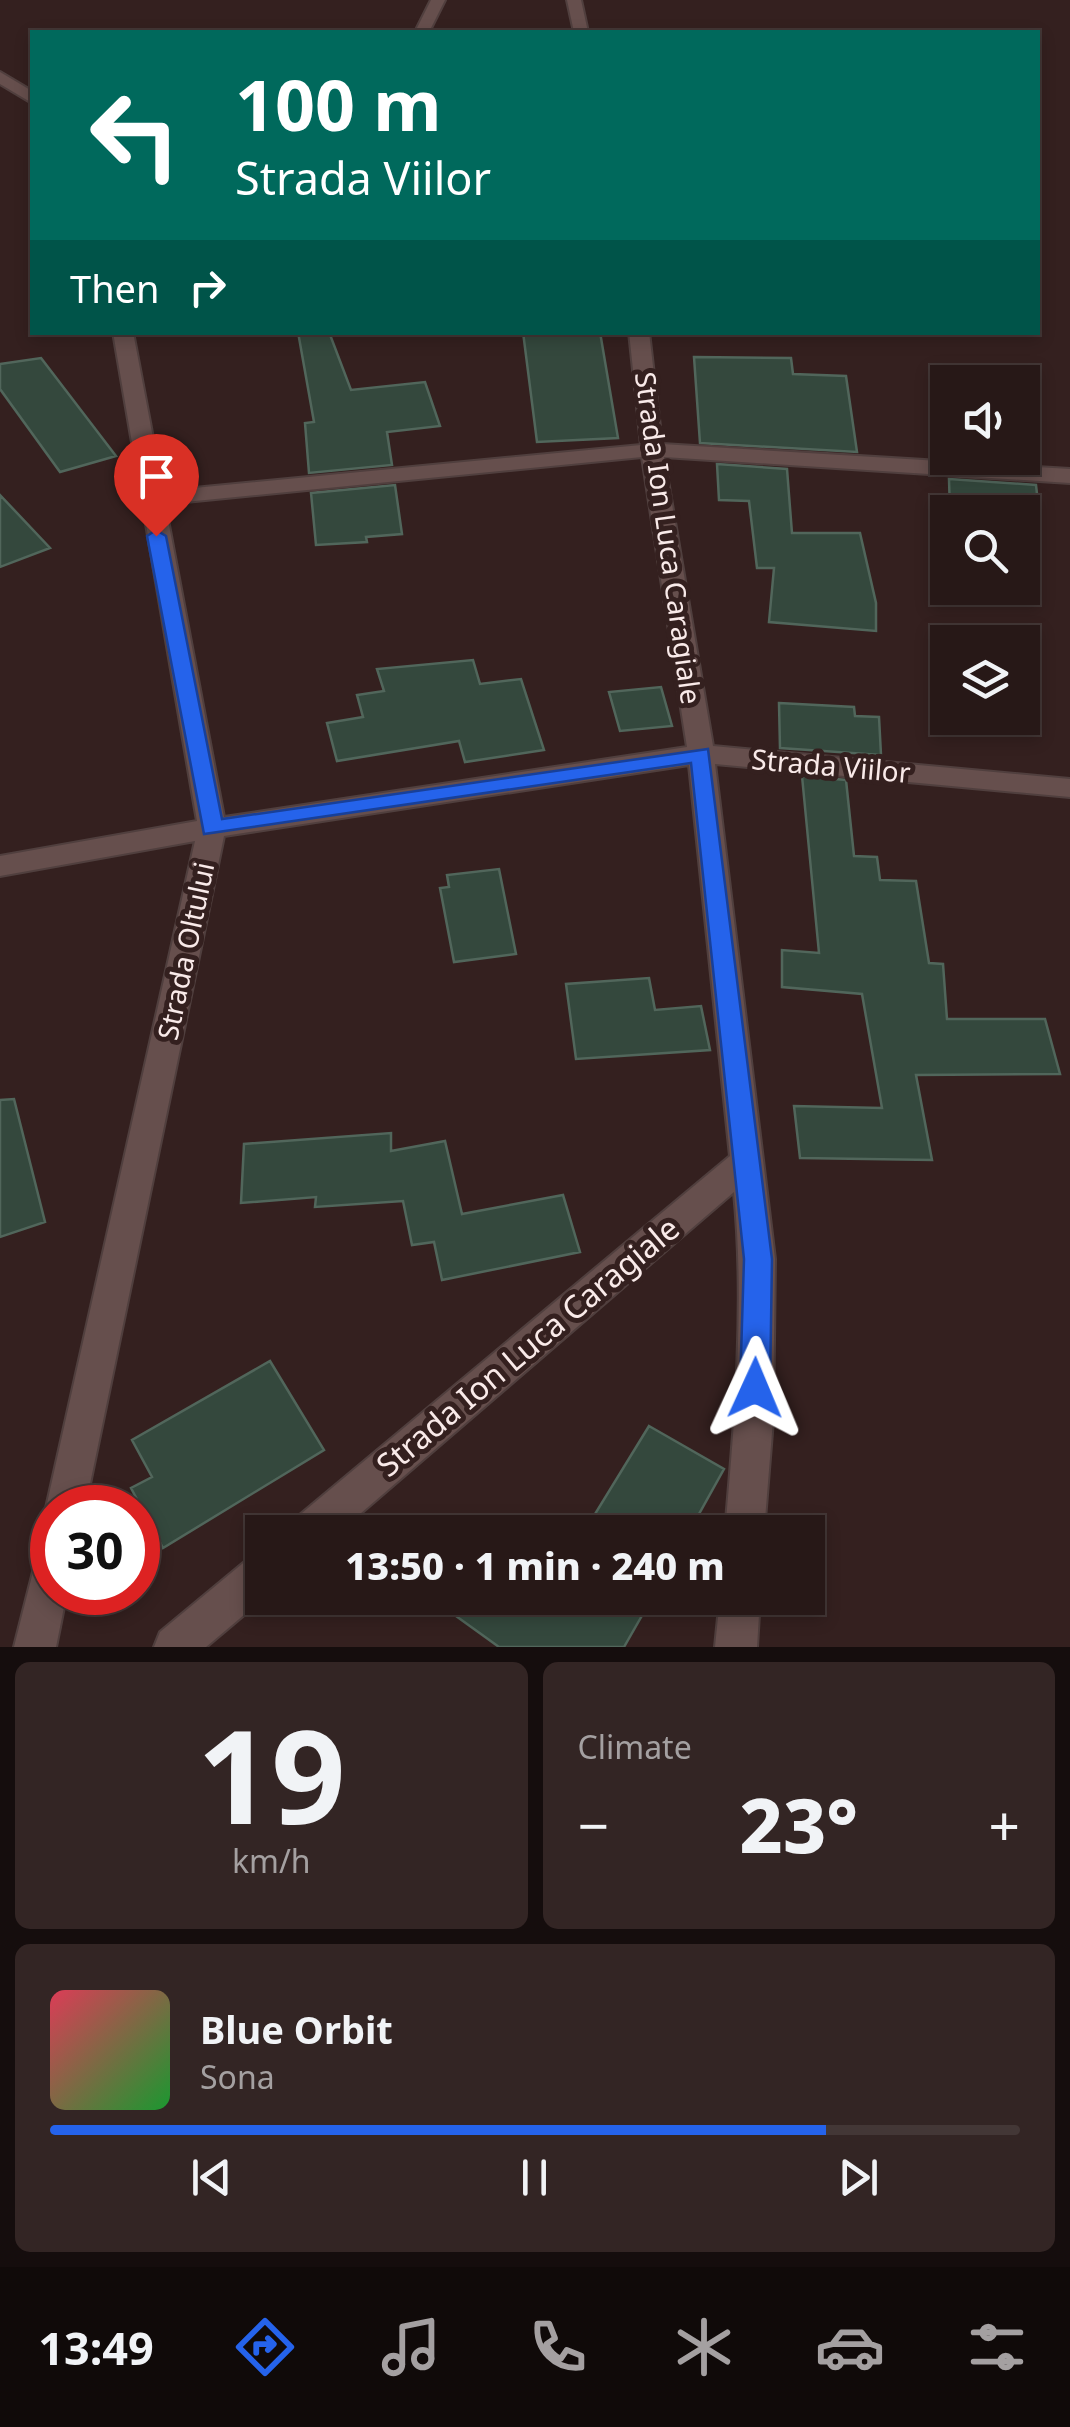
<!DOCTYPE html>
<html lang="en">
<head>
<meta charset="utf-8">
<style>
	:root { --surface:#271817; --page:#332524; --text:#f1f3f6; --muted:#a4a0a1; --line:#433736; --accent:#2563eb }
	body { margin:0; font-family:"Noto Sans",sans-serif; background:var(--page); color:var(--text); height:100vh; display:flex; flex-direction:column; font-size:38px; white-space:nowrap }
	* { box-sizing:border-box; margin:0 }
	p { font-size:32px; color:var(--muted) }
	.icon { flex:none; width:55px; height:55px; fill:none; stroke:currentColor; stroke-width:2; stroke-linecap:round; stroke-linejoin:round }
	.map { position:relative; height:1647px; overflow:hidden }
	.panel { display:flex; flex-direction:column; gap:15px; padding:15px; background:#150d0d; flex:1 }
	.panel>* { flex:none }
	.banner { position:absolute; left:30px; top:30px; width:1010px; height:305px; border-radius:0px; box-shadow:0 5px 15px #0003,0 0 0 2px var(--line); background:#00695c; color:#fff; overflow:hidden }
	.tools { position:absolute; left:930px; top:365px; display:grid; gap:20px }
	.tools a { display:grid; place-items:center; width:110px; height:110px; border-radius:0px; background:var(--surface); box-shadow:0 5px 15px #0003,0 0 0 2px var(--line); font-size:50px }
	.speed { position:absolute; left:30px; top:1485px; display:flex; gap:20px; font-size:50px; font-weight:700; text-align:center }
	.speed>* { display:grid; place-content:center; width:130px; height:130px; border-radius:50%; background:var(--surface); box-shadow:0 5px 15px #0003,0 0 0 2px var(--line); line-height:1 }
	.speed .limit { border:15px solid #d22; background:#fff; color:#111 }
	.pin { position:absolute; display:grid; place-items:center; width:85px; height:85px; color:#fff; margin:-102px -42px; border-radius:50% 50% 50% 0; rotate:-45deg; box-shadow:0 0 10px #0007 }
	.pin .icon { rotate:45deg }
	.me { position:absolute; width:110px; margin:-55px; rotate:1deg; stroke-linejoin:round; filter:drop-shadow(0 0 8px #0008) }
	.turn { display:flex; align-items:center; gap:35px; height:210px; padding:0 40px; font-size:45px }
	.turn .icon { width:130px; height:130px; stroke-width:2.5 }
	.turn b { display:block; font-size:70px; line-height:85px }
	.then { display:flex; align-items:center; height:95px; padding:0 40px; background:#0003; gap:20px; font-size:38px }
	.big { font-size:75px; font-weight:800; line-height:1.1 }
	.panel .card { flex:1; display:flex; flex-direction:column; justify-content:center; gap:15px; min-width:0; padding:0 35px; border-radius:15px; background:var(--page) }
	.panel .dial { align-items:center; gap:0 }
	.dial b { font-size:130px; line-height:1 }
	.song { display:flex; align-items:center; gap:30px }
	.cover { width:120px; height:120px; border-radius:15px; background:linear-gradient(135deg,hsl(350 70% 55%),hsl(130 70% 35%)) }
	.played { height:10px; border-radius:5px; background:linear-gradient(90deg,var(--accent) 80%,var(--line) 80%) }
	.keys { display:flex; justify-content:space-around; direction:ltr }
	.heat { display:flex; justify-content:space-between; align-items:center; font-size:55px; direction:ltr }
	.panel .tiles { flex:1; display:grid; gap:15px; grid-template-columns:1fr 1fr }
	.card:last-child { grid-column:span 2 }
	.trip { position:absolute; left:245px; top:1515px; width:580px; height:100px; border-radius:0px; background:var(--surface); box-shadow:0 5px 15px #0003,0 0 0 2px var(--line); font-weight:800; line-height:100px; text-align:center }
	.tab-bar { display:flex; height:160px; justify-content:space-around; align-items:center; background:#100a09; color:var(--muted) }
	.tab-bar .icon { width:70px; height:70px }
	.tab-bar .current { color:var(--accent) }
	.tab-bar b { font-size:45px; color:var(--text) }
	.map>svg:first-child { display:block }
</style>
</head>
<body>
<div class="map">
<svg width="1070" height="1647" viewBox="0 0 1070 1647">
	<rect width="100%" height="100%" fill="#34201f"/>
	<!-- building -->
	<path fill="#34483d" stroke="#51665b" stroke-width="2.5" d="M298,332h31l22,58 74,-8 15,44 -53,6 5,33 -83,8 -4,-50 9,-1z
		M523,332h77l18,106 -81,4z
		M694,357l97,1 2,16 53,2 11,76 -157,-9z
		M41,358l75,98 -56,16 -60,-83v-25z
		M717,464l70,5 5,64h68l16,70v28l-107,-9 5,-54h-17l-8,-67 -30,-1z
		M949,479l87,6 3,27h-89z
		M395,485l7,49 -36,3 1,5 -51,3 -5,-52z
		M0,495l50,53 -50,19z
		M473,660l7,24 41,-5 23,71 -79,12 -6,-21 -122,20 -10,-38 36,-6 -6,-22 27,-4 -7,-22z
		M661,687l11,39 -52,5 -11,-39z
		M779,703l75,4 1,9 24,1 2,38 -101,-7z
		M802,776l44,4 8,76 23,1 3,23 36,1 13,82 14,1 4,55h98l15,55 -144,1 16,85 -132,-2 -6,-52 88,2 -20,-114 -80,-7v-37l37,3z
		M499,869l17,85 -62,8 -14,-74 9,-1 -2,-12z
		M649,978l6,32 46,-4 9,44 -134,9 -10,-75z
		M14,1099l31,123 -45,15v-137z
		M391,1133v18l54,-10 17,73 101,-19 17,57 -138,28 -8,-38 -22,3 -9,-44 -88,6 1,-10 -75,6 3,-59z
		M270,1361l54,89 -161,98 -32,-60 21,-11 -20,-37z
		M649,1426l75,43 -35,63h-105z
		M431,1598h221l-28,49h-125z"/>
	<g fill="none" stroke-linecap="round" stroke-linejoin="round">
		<defs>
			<path id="minor" d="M431,0h14l-16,32h-14z
				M567,0h14l7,32h-14z
				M0,72l32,19v12l-32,-19z
				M113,332h20l30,159 478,-46 -12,-113h20l13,112 408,25v14l-406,-26 49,289 357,33v18l-355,-33 60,495 -2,161 -9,112h-39c10,-113 20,-227 9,-340l-395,340h-49l6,-14 434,-362 -41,-391 -465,71 -139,672h-33l-1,13 -5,-13 149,-667 -195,35v-20l197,-35zM642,457l45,290 -463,70 -59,-313z
				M52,1546v46h15l-11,55h-42l24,-95z
				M262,1553l2,45 -58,49h-52l6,-15 88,-73z
				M720,1598h40l-3,49h-42z"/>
		</defs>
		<!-- minor casing -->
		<use href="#minor" stroke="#503f3e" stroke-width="4"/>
		<!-- minor -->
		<use href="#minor" fill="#664f4d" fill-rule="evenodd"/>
	</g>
	<!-- route -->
	<path fill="#2563eb" stroke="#184099" stroke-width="2.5" d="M156,530l10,6 56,283 486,-70 64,510 -2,129 -4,10 -11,4 -11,-4 -4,-10 4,-129 -53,-496 -487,71 -57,-298z"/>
	<g text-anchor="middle" stroke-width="10" stroke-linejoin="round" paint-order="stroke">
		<!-- street labels -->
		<g font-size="28" fill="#f9eae9" stroke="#34201f">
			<text transform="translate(668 538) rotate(82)" y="10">Strada Ion Luca Caragiale</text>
			<text transform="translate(831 766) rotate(5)" y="10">Strada Viilor</text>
			<text transform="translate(186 951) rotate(-78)" y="10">Strada Oltului</text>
		</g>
		<!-- near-street labels -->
		<g font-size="32" fill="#f9eae9" stroke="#34201f">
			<text transform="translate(528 1347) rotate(-40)" y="11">Strada Ion Luca Caragiale</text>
		</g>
	</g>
</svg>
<div class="tools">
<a><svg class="icon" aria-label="sound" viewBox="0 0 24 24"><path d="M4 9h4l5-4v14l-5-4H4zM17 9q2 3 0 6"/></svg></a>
<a><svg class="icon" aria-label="search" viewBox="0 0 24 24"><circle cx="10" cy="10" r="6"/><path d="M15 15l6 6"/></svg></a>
<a><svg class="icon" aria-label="layers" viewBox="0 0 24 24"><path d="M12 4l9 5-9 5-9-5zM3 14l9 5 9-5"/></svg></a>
</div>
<div class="speed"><div class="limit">30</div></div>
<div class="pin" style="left:156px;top:536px;background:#d93025"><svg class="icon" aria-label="arrive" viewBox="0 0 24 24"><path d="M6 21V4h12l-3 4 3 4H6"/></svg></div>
<svg class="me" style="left:755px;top:1388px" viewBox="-20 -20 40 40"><path d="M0-17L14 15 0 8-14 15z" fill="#2563eb" stroke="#fff" stroke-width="4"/></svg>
<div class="trip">13:50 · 1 min · 240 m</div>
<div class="banner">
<div class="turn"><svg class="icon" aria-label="left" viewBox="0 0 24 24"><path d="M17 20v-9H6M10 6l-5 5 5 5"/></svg><div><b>100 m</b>Strada Viilor</div></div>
<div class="then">Then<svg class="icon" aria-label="right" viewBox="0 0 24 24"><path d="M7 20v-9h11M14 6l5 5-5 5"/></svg></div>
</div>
</div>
<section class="panel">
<div class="tiles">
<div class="card dial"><b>19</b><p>km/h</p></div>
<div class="card"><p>Climate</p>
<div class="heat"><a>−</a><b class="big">23°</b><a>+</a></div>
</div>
<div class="card">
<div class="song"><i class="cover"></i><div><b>Blue Orbit</b><p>Sona</p></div></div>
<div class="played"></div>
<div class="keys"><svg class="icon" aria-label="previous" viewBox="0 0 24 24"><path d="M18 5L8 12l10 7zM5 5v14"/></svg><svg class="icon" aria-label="pause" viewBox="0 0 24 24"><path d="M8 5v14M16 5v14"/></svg><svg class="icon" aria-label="next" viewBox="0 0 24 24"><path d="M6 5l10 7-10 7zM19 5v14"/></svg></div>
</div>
</div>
</section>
<nav class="tab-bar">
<b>13:49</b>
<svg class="icon current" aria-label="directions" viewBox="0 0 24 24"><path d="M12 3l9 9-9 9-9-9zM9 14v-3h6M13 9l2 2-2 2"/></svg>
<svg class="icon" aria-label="music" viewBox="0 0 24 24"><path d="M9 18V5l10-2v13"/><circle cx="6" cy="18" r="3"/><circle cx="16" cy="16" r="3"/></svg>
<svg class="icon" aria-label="phone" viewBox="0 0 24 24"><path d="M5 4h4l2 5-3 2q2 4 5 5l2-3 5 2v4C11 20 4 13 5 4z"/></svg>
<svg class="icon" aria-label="climate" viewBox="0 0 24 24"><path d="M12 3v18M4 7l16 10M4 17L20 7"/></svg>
<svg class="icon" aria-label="car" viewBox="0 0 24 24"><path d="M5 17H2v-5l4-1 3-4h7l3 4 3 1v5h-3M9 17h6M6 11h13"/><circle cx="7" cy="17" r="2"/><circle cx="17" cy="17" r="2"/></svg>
<svg class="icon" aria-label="filters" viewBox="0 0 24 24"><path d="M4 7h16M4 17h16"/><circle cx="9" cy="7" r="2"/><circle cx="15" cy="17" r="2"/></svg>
</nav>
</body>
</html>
